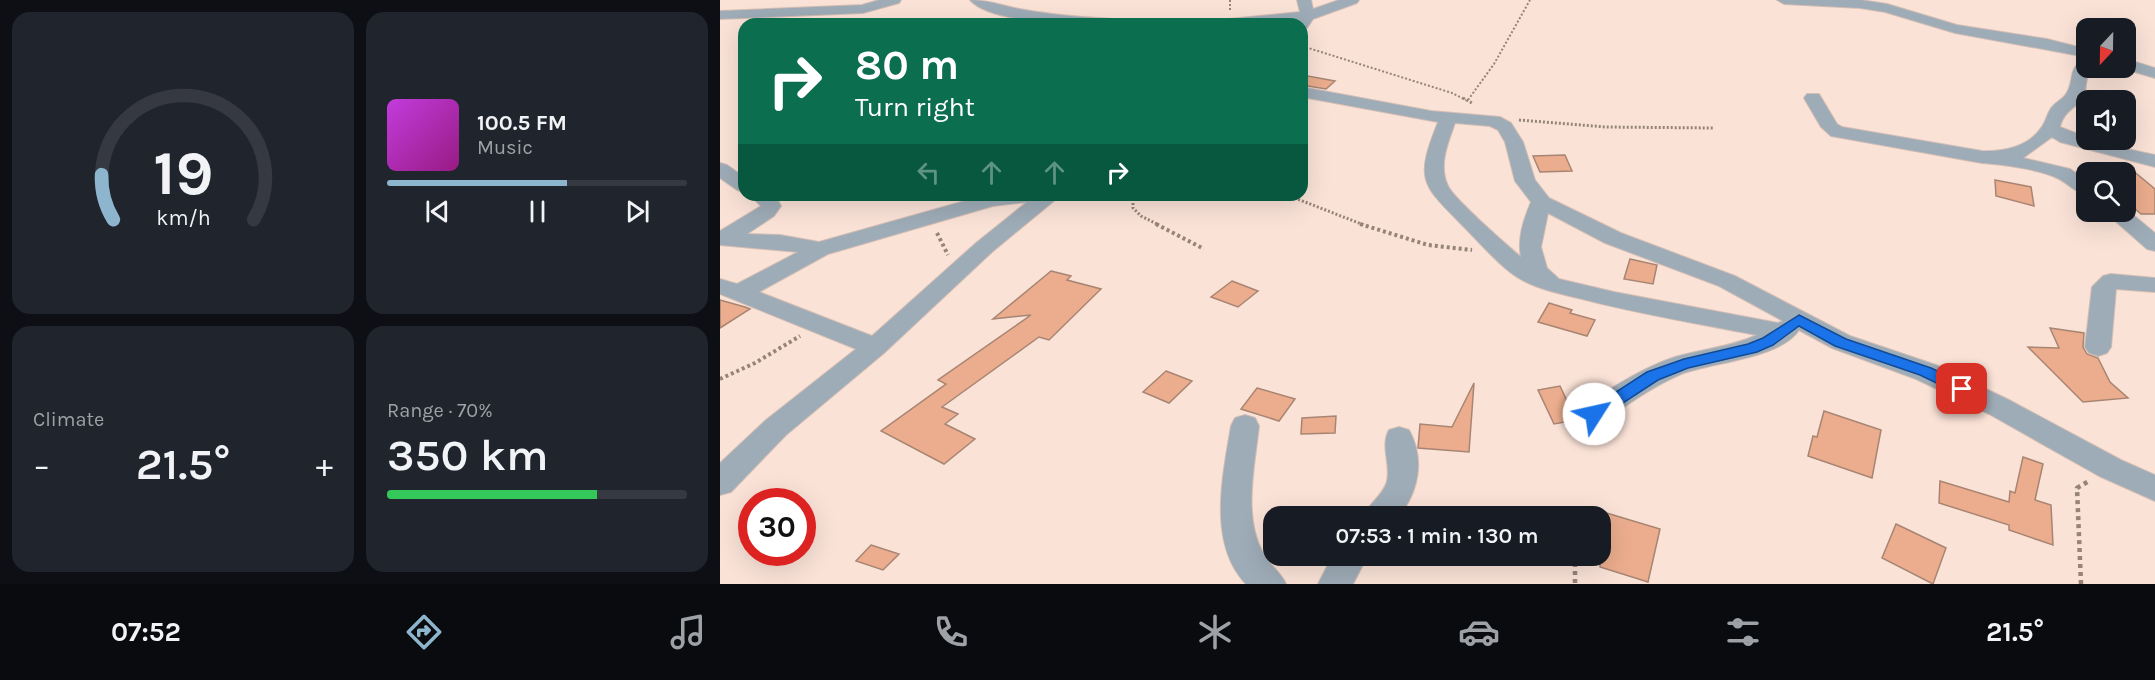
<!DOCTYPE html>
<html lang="en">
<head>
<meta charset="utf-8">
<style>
	:root { --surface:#171b24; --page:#20242c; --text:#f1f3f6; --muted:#9ea1a6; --line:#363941; --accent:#8db5cd }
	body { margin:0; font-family:Karla,sans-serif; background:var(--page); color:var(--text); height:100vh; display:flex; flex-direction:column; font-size:22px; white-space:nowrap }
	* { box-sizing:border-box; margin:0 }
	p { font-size:20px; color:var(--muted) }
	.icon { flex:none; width:33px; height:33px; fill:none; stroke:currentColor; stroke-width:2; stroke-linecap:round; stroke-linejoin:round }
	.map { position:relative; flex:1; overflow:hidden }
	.side { display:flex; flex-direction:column; gap:12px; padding:12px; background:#0d0f14; width:720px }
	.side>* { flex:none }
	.banner { position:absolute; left:18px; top:18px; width:570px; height:183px; border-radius:18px; box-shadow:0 6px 24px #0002; background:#0b6e4f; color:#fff; overflow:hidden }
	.needle { width:39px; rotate:202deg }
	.controls { position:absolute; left:1356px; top:18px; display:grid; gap:12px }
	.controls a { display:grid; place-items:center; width:60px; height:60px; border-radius:12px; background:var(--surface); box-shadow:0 6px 24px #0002; font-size:30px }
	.speed { position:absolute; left:18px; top:488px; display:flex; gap:12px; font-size:30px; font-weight:700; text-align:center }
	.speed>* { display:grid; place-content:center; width:78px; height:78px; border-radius:50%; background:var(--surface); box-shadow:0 6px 24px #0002; line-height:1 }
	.speed .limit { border:9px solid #d22; background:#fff; color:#111 }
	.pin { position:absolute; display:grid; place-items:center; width:51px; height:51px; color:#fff; margin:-26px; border-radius:12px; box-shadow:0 3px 9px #0006 }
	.me { position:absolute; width:66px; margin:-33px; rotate:55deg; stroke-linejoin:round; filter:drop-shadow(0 0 4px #0008) }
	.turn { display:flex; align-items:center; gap:21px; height:126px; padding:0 18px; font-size:27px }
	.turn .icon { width:78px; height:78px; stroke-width:2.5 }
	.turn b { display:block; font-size:42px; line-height:51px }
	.lanes { display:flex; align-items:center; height:57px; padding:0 18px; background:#0003; justify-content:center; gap:30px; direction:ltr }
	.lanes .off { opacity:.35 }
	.big { font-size:45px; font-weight:600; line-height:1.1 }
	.side .tile { flex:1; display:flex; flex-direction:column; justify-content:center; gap:9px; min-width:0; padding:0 21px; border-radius:18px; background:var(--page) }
	.side .dial { align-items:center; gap:0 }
	.dial svg { height:156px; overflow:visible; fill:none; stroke:var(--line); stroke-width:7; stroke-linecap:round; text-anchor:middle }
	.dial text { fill:var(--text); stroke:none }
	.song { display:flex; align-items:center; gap:18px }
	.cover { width:72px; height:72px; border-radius:9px; background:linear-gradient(135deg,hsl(290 70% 55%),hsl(310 70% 35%)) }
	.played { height:6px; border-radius:3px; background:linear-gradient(90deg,var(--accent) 60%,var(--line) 60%) }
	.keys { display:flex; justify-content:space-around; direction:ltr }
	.heat { display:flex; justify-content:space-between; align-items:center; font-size:33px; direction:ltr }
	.charge { height:9px; border-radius:4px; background:linear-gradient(90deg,#34c759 70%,var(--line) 0) }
	.side .tiles { flex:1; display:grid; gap:12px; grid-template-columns:repeat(2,1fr) }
	.trip { position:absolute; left:543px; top:506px; width:348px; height:60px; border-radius:18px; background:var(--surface); box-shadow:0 6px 24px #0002; font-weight:600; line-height:60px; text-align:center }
	.menu { display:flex; height:96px; justify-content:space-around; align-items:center; background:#090b0e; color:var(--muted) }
	.menu .icon { width:42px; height:42px }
	.menu .current { color:var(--accent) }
	.menu b { font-size:27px; color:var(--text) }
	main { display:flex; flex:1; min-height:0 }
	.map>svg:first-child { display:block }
</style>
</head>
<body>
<main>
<section class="side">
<div class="tiles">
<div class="tile dial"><svg viewBox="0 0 100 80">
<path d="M14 69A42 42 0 1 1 86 69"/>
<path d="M14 69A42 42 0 0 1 8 46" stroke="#8db5cd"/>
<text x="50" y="56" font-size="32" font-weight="700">19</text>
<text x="50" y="72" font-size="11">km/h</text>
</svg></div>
<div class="tile">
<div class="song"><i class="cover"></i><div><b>100.5 FM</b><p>Music</p></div></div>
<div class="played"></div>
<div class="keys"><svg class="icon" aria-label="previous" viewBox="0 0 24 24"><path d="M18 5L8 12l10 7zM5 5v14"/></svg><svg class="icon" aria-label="pause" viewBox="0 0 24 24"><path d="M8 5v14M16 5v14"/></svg><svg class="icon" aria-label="next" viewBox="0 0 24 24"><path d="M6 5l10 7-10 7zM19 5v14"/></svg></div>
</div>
<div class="tile"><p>Climate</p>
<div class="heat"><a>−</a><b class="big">21.5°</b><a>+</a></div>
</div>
<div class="tile"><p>Range · 70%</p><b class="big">350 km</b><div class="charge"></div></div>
</div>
</section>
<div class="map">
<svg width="1435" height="584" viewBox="0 0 1435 584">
	<rect width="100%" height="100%" fill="#fae2d7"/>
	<!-- building -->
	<path fill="#ebad8d" stroke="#a88573" stroke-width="1.5" d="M582,75l33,6 -9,8 -24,-4z
		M845,155l7,16 -32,1 -7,-16z
		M1406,165l29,24v25h-14l-15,-13z
		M1275,180l36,7 3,19 -38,-10z
		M910,259l27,6 -4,19 -29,-5z
		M331,271l20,5 -4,4 34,9 -52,51 -10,-3 -97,70 16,7 -13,10 30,15 -31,25 -63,-33 65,-47 -8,-4 93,-65 -38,4z
		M512,281l26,10 -20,16 -27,-10z
		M0,300l25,7 5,2 -30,19z
		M829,303l23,7 -2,3 25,7 -8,16 -49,-14z
		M1330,328l34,5 -1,14 4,7 11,4 12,24 18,16 -45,4 -55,-55 31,1z
		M446,371l26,10 -23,22 -26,-11z
		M754,383l-5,69 -51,-4 2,-24 32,3z
		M840,386l16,34 -22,4 -16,-34z
		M537,388l38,11 -16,22 -38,-12z
		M1104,411l57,19 -9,48 -64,-22 5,-20 4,1z
		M616,416l-1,17 -34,1 1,-16z
		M1303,457l20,7 -8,36 16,5 2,40 -44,-15v-5l-70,-22 1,-22 69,21 1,-11 5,2z
		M880,511l60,18 -12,53 -48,-15z
		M1176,524l50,24 -13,36 -51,-26z
		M151,545l28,9 -16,16 -27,-9z"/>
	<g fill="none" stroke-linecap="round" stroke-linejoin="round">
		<defs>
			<path id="minor" d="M159,0h22l-2,3 -36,10 -143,6v-8l142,-6z
				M250,0c19,0 36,7 55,10 33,6 68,8 102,10l7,4c-36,0 -140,3 -164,-24z
				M577,0h14l2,9 26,-9h20l-2,3 -44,16 -6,9 -5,1v-5h-6l1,-3 -85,3 7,-4 81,-8z
				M1057,0h84l26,4 70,21 90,14 39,10v8l-131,-24 -70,-21 -25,-4 -76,-4z
				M1406,59l29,9v10l-34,-10h5z
				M1366,60v8h6c-7,7 -5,18 -8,28 -6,12 -20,13 -24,31l26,10v3l69,15v12l-95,-25 -8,-5 -29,21 47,11 16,11v15c-12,-3 -18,-12 -29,-17 -15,-8 -57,-14 -75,-15l-151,-27 -10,-9 -17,-29 3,-4h12l18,30 5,3 140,24c21,1 46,-4 59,-23 5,-6 6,-15 11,-21 4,-5 11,-8 14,-13 9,-12 1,-29 20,-34z
				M582,87l129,24 69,6 11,6 12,19 12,38 14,18 72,35 114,43 115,60 86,29 73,35 112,60 34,15v26l-56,-25 -110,-62 -73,-35 -84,-31 -33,-18c-19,29 -88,32 -120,45 -27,12 -51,29 -75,46l-10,3 -10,-3 -4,-7 4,-7c28,-20 58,-39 91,-50 27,-8 56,-10 82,-22 -58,-11 -117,-21 -175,-36 -20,-5 -42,-9 -60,-19 -20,-11 -41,-36 -57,-52 -43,-44 -51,-46 -27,-106l-136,-25zM735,123l35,3 8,4 7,12 10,39 16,21c-7,17 -14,36 -10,55 -13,-11 -68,-59 -73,-71 -10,-21 0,-43 7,-63zM828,213l57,30 114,43 64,35 -5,2 -164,-31 -55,-13 -12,-11 -6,-21z
				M0,163l7,2 17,12v15l-7,-2 -17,-12z
				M30,195h25l6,11 -7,10 -27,18 33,1 39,7 167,-47h75l-69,57 -108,101 -98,82 -55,57 -11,3v-32l46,-43 90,-71 -136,-55v-15l17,5 61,-32 -78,-7v-14l41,-25zM307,202l-51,41 -104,93 -113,-44 69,-38 165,-48z
				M1406,209l29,24v18l-8,-2 -42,-37h21z
				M1391,274l44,4v14l-39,-3 -5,58 -4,6 -9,3 -9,-3 -4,-6 7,-60 11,-11z
				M525,415l10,3 4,8c-4,38 -16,89 3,125 6,13 18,20 24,33h-40c-39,-41 -23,-109 -15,-158l4,-8z
				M679,427l10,3c16,29 10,61 -10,86h-36c6,-12 21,-22 24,-35 4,-17 -7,-35 2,-51z
				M613,555h35l-15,29h-35z"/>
		</defs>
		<!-- minor casing -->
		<use href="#minor" stroke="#d4beb4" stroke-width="2"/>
		<!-- path-far3 -->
		<path stroke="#96837a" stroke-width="2" stroke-dasharray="2 2" stroke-linecap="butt" d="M510,0v11
			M582,46l150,47 14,7
			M748,100l26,-36 36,-64"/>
		<!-- path-far2 -->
		<path stroke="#96837a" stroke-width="3" stroke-dasharray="2 2" stroke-linecap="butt" d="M743,98l9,5
			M799,120l87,7 107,1
			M413,195v13l8,8 18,9
			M567,195l77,30"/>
		<!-- path-far1 -->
		<path stroke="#96837a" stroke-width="4" stroke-dasharray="3 3" stroke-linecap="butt" d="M436,224l48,25
			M640,224l68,21 44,5
			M217,233l11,22
			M0,379l35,-16 45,-27"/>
		<!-- path -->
		<path stroke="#96837a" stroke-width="4.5" stroke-dasharray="4 4" stroke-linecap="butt" d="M855,555v29
			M1361,584l-4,-96 12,-7"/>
		<!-- minor -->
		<use href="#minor" fill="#9eacb7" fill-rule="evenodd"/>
	</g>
	<!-- route -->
	<path fill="#1a73e8" stroke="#114b97" stroke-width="1.5" d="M1079,315l47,24 85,29 37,17 2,4 -2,4h-11l-37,-18 -85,-29 -36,-20 -26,19 -16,7 -69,16 -30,12 -58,38h-12l-2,-4 2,-4 59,-38 37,-13 64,-15 15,-6z"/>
</svg>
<div class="controls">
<a><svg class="needle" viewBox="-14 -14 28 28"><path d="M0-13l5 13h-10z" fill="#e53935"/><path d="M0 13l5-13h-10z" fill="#9ea1a6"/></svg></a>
<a><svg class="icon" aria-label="sound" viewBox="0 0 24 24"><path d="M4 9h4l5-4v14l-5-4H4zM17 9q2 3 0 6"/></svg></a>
<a><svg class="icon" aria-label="search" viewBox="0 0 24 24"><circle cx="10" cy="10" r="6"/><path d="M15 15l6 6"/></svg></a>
</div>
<div class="speed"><div class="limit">30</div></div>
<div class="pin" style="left:1242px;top:389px;background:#d93025"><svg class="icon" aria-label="arrive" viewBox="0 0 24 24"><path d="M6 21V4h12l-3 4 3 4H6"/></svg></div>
<svg class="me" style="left:874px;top:414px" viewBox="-20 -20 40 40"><circle r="19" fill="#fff"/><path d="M0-13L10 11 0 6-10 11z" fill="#1a73e8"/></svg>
<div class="trip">07:53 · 1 min · 130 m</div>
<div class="banner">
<div class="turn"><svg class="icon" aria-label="right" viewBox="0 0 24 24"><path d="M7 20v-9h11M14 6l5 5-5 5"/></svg><div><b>80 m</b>Turn right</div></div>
<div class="lanes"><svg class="icon off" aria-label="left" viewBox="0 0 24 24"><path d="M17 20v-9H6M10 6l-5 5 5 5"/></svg><svg class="icon off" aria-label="ahead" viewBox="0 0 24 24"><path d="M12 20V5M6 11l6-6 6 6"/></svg><svg class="icon off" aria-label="ahead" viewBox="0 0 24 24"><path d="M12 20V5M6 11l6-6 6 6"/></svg><svg class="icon" aria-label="right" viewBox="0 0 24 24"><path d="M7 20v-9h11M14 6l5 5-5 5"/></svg></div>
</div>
</div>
</main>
<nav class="menu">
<b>07:52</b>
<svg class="icon current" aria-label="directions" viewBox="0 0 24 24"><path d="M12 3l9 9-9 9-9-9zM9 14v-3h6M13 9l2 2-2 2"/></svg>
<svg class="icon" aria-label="music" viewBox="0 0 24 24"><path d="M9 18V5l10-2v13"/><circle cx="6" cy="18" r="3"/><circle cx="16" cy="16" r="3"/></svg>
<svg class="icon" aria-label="phone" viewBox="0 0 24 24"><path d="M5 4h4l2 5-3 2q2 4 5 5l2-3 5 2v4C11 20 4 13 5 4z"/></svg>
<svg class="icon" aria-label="climate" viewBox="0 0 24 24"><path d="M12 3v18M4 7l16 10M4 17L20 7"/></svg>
<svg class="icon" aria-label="car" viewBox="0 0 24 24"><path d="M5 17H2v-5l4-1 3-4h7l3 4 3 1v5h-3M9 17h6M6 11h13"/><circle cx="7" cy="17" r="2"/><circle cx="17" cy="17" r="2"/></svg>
<svg class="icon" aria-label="filters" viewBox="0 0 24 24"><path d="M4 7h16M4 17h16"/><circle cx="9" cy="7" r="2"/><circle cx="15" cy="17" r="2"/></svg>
<b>21.5°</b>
</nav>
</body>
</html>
